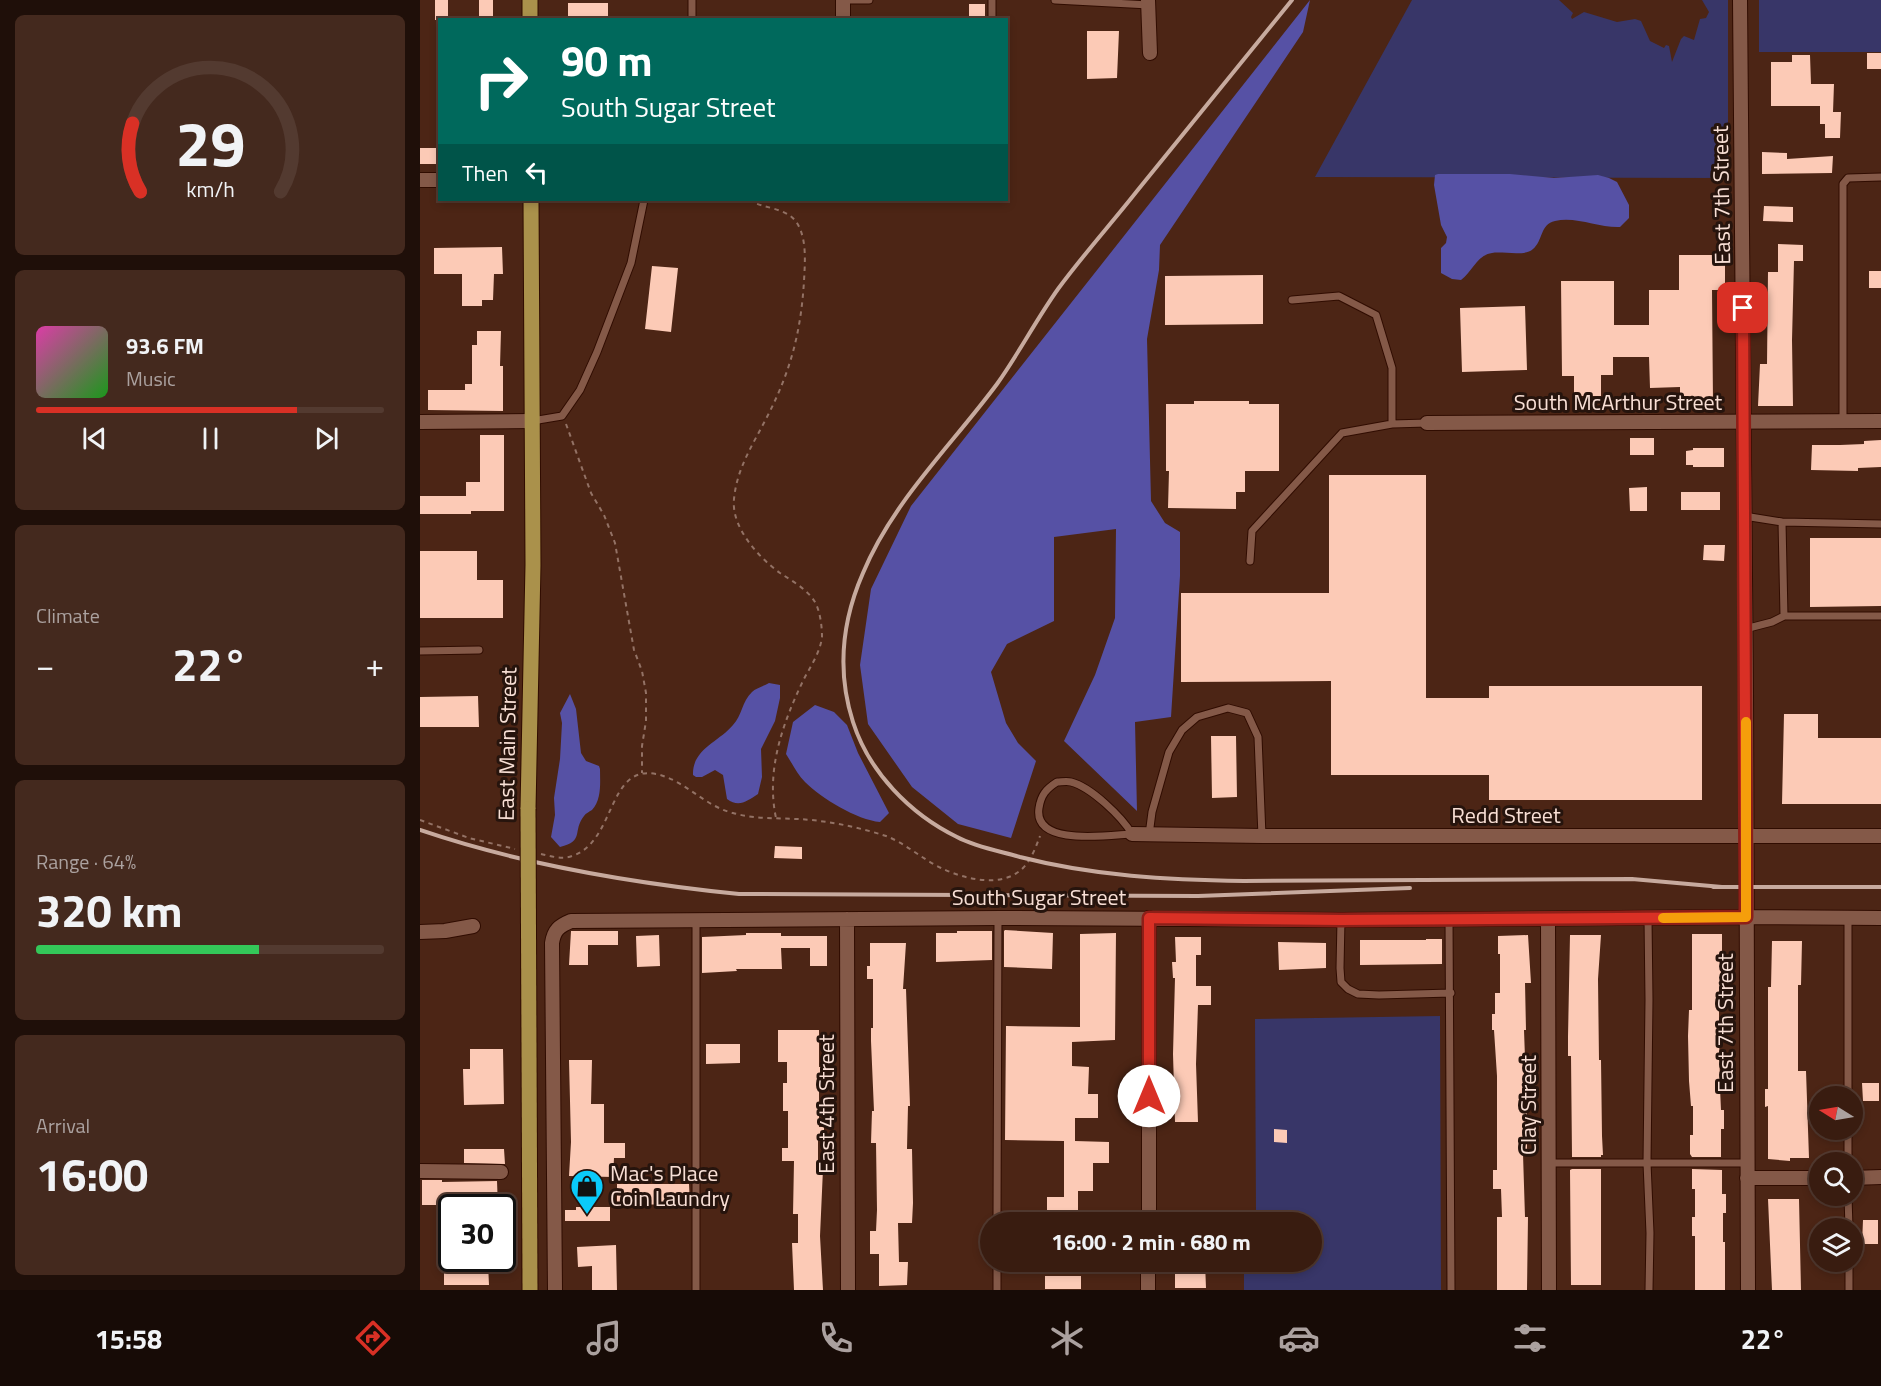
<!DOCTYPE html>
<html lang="en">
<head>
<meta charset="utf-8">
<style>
	:root { --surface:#391c10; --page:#44291e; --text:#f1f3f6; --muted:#aba19f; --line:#533a30; --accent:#d93025 }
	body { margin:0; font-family:"Titillium Web",sans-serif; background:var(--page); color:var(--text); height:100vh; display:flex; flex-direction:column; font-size:22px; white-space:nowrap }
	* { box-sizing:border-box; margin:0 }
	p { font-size:20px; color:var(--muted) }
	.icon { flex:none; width:33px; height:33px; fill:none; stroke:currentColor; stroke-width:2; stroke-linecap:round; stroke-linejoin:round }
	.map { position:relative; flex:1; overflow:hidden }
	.sheet { display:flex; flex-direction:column; gap:15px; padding:15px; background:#1f0f09; width:420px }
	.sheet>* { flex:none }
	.hud { position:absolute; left:18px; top:18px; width:570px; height:183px; border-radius:0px; box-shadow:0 3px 9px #0003,0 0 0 2px var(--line); background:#00695c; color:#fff; overflow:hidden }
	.needle { width:39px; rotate:281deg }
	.tools { position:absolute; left:1389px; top:1086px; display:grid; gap:12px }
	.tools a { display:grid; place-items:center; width:54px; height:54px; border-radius:50%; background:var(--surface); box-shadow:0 3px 9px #0003,0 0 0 2px var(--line); font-size:30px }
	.speed { position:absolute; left:18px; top:1194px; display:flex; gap:12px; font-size:30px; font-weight:700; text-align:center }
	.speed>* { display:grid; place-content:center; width:78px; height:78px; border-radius:50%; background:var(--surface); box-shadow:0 3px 9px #0003,0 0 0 2px var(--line); line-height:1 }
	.speed .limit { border:3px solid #111; border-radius:9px; background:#fff; color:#111 }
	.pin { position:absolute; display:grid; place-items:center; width:51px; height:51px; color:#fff; margin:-26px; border-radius:12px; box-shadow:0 3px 9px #0006 }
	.me { position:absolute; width:66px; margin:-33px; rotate:0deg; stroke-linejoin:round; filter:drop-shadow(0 0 4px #0008) }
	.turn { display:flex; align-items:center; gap:21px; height:126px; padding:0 24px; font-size:27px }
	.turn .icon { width:78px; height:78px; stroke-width:2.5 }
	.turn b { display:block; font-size:42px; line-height:51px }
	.then { display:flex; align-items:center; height:57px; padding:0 24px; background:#0003; gap:12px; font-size:22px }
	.big { font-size:45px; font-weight:700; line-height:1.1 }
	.sheet .card { flex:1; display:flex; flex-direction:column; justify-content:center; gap:9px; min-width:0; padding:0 21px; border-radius:9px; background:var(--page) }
	.sheet .dial { align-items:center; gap:0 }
	.dial svg { height:156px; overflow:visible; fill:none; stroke:var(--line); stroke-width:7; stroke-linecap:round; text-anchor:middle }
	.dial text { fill:var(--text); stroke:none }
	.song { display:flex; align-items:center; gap:18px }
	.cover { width:72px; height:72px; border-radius:9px; background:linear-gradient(135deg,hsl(320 70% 55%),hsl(120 70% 35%)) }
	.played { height:6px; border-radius:3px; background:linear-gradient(90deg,var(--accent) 75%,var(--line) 75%) }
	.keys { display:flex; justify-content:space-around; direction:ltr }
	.heat { display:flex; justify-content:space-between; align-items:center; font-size:33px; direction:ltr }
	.charge { height:9px; border-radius:4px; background:linear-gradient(90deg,#34c759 64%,var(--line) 0) }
	.trip { position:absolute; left:560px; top:1212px; width:342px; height:60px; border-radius:30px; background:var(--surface); box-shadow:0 3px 9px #0003,0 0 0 2px var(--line); font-weight:700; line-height:60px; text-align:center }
	.dock { display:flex; height:96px; justify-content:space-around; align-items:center; background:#170b06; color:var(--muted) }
	.dock .icon { width:42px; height:42px }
	.dock .current { color:var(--accent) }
	.dock b { font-size:27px; color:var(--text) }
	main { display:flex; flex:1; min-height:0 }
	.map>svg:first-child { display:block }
</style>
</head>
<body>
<main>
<section class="sheet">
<div class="card dial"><svg viewBox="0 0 100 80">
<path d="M14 69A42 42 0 1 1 86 69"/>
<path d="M14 69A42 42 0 0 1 10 34" stroke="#d93025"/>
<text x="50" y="56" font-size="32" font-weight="700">29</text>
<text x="50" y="72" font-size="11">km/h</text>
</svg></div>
<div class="card">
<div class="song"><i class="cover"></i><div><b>93.6 FM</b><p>Music</p></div></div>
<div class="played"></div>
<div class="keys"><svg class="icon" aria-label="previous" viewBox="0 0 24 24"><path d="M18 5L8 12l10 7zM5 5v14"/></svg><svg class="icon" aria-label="pause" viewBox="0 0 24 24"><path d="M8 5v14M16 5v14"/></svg><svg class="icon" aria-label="next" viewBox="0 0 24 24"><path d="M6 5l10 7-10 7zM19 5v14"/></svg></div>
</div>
<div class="card"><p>Climate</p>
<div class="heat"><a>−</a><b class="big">22°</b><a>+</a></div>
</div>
<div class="card"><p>Range · 64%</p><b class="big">320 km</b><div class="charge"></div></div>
<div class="card"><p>Arrival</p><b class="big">16:00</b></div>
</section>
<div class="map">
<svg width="1461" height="1290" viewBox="0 0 1461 1290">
	<rect width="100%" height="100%" fill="#4c2515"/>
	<!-- green -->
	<path fill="#383668" d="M992,0h147l14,13 -2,4 1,2 12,-7 33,10 18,-3 6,2 9,20 14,7 2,-3 3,1 3,16 9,-23 3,-3 10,4 6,-21 6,-1 3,-6 -7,-12h26v178l-413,-1z
		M1339,0h122v52h-122z
		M1020,1016l1,274h-197v-28h67v-40h-68v-8h13l-1,-195z"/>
	<!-- forest -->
	<path fill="#5651a5" d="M890,0l-7,32 -143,213 -1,25 -12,69 4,162 14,22 15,9v44l-9,141 -36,5 2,89 -73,-70 31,-66 20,-57 1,-89 -62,8v84l-47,23 -16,28 15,51 12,20 18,18 -25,77 -53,-14 -46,-37 -44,-63 -8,-59 11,-76 40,-83z
		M1018,174h72l44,4 44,-3 11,3 8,4 12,23v13l-9,9c-21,1 -44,-11 -65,-6 -15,3 -12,20 -22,28 -9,8 -30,2 -41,4 -15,2 -20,19 -31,27l-9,-1 -11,-6v-25l5,-5 1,-6 -6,-12 -7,-40 1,-10z
		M349,683l11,2v13l-5,23 -14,28 1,28 -4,17c-11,7 -19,14 -31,5l-4,-24 -8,-5 -13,7h-6l-3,-2c-1,-26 26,-33 40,-50 9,-9 9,-24 19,-33 4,-4 12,-6 17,-9z
		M150,694l6,15 5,44 5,8 13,5 1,3c0,13 2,30 -8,41 -3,2 -6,3 -8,6 -12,15 1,25 -24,31l-9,-10 4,-22 -1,-17 6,-39 2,-36 -2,-10z
		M395,705l19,7 13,13 11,28 31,60 -9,9c-23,-2 -59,-24 -75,-40 -8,-8 -13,-19 -19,-28l7,-32z"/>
	<!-- building -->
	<path fill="#fccab6" d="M15,0h13v20h-13z
		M59,0h14v20h-14z
		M148,3h40v17h-40z
		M549,4h16v16h-16z
		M667,31h32l-2,47 -30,1z
		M1447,53h14v16h-14z
		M1372,55h18l1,29h23l-1,28h8l-1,26h-15v-14h-5v-18h-49v-44h21z
		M0,148h18v16h-18z
		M1342,152l25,1v6l46,-3 -1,17 -70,1z
		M1344,206l29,1v15l-30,-1z
		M1358,244l25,1v16h-9l-2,79 1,66h-35l2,-42h7l1,-92h10z
		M82,247l1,27h-9l-1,26h-11v6h-20v-32h-28v-26z
		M1259,255h46v35h-13l1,113 -33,1v-17l-30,1 -1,-31h-36v18h-12v21h-27v-20h-12l-1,-95h53v44h35v-35h30z
		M232,266l26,2 -7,64 -26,-3z
		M1449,271h12v17h-12z
		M843,275v49l-98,1v-49z
		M1105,306l2,64 -65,2 -2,-64z
		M57,331h24l-1,35h3v45l-75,-1v-20h37v-6h7v-39h5z
		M774,401h55v3h30v67h-34v21h-9v17l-68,-1 1,-37h-3v-67h28z
		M60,435h24v76h-33v3h-51v-18h46v-14h14z
		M1210,438h24v17h-24z
		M1461,440v27l-23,1v3l-47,-1 1,-25h28l24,-1v-3z
		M1273,448h31v19h-31v-2h-7v-14l7,-1z
		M909,475h97v223h63v-12h213v114h-213v-25h-158v-94l-150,1v-89h148z
		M1227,487v24h-17l-1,-23z
		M1261,492h39v18h-39z
		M1390,538h71v68l-71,1z
		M1284,545h21l-1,16 -21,-1z
		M0,551h57v29h26v38h-83z
		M58,696l1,31h-59v-30z
		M1364,714h34v24h63v66h-99z
		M791,736h25l1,61 -25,1z
		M355,846l27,1v12l-28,-1z
		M585,930l48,3 -1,36 -48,-2v-36z
		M151,931h47v14h-30v20h-19z
		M537,931h35v29l-56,2v-29h21z
		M326,933h35v3h46v30h-17v-18h-29l1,21h-46l1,2 -35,2v-36l44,-2z
		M696,933l-1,107 -43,2v24l17,1 -1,27h10v24h-23v23l34,1v21h-16v28h-15v28h-31v-22h17v-56l-59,-1 1,-114 74,1v-93z
		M1272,934h30v71h-3v24l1,59 1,22h3v19h-3v28h-29l-2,-3v-19h3v-29h-2l-2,-25 -1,-45 1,-26h3z
		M239,935l1,31 -23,1 -1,-31z
		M1108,935l3,48h-6l1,47h-2l1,28h2v96h-4l2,63h3l-1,73h-30v-73h5l-1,-28h-8v-19h4v-94l-3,-46h-2v-16h3v-21h5v-39h-2v-18z
		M1150,935h31l-3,44 1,81h2l1,76 1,19h-2v2h-29l-1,-101h-3v-19z
		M755,937h26v18h-5v31h15v19h-13l-2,59 2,58h-23l-2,-68 2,-76h-2l-1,-16h4z
		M1006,939h16v25l-82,1v-25h66z
		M1352,941h30l-1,44h-3v86h8l3,87h-19v3l-22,-2v-53l-3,1v-18h3v-102h3z
		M858,942l48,1v25l-47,2z
		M450,943h36l-3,46h3l4,117h-2l-1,43h5l1,54 -1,20h-14l1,39h9l-1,23 -28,1v-32h-9v-23h6l1,-21 -1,-67h-5l1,-32h2l-3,-70v-13h2v-49h-6v-13h3z
		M358,1030h41v37h4v13h-4v47h5v13h-6v29h5l-3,67 3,54h-29l-2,-47h6v-29h-5l1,-53h-12v-13h6v-37h-5v-28h4v-21h-9z
		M286,1044h34v19l-34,1z
		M50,1049h33l1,55 -40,1 -1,-36h7z
		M149,1060h23l-1,44h13v39h21v15h-11l-1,19 -44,-1 2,-34z
		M1442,1083h17v18h-16z
		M854,1129l13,1v13l-13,-1z
		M44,1149h40l1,15 -41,-1z
		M1152,1169h29v116h-30l-1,-115z
		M1272,1169l30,1v24h4v19h-3v29h2v48h-30v-54h-3v-19h3v-28h-3z
		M2,1180h20v2l55,-1 1,27h-29v-9h-27v6h-20z
		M197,1184h72l1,20 -73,1z
		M1348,1199h31l2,91h-29z
		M156,1207h34v14h-45v-11h11z
		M1443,1220h15v24h-16z
		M196,1245l1,45h-25v-24l-14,1 -1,-20z
		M755,1262h30l1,26h-31z
		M68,1263l1,22h-45v-21z
		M625,1276h36v13h-36z"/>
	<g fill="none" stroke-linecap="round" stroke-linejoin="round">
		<defs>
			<path id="lane" d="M272,0v20
				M423,0h26
				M572,0v20
				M635,0l94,5
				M872,300l47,-4 37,19 16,53v56
				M112,421l30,-5 18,-26 17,-38 34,-89 13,-63
				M1423,422v-238l5,-6 33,-1
				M1324,516l38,6 99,2
				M1362,522l2,94
				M830,561l2,-30 90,-98 50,-9 35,-1
				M1325,629l27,-7 12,-6h97
				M0,651l59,-1
				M637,782c4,0 10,-1 14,0 20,5 51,35 61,52 -23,1 -99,13 -93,-26 2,-13 7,-19 18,-26z
				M729,835l3,-23 17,-60 13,-22 15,-13 31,-9 19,5 11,24 4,99
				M1428,917v179
				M1228,918l1,82 -2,163 3,70 -1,57
				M1029,919l2,371
				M921,920l-1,48 1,14 7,7 10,5 21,1 72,-2
				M1428,1130v32
				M1129,1163h198
				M1428,1196l1,32
				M577,1222l1,-304
				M1429,1262v28
				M276,1290v-370
				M577,1290v-28"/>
			<path id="street" d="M423,0v20
				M728,0l2,53
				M1320,0l6,693 2,597
				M0,180h20
				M0,422l112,-1
				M1007,423l454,-2
				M712,834l130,2h619
				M427,919l1,371
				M1128,920l1,370
				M0,932l25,-1 28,-5
				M0,1171l81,1
				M1327,1178h73
				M1432,1178l29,-1
				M729,1222v-304
				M135,1290l-3,-347c2,-13 7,-17 19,-22l427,-3 343,2 405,-3 135,1
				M728,1290v-28"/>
			<path id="primary" d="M110,0v20
				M108,809l5,-244 -2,-365"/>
		</defs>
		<!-- lane casing -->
		<use href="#lane" stroke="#300c00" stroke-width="9"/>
		<!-- street casing -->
		<use href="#street" stroke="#300c00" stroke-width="16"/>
		<!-- primary casing -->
		<use href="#primary" stroke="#300c00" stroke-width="17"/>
		<!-- path -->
		<path stroke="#937265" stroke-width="2" stroke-dasharray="4.5 4.5" stroke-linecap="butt" d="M329,200c14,9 38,7 48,23 10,16 8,39 7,58 -3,50 -13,89 -36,134 -14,28 -31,52 -34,84 -3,28 24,58 46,74 12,8 27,16 35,29 5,9 7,24 7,35 -2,17 -13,31 -20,46 -20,42 -36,88 -26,135
			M146,424l25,69 13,22 11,28 19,107 8,21 4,22v28l-4,25v27
			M0,820l49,18 46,11
			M121,854c10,2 21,6 31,2 44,-14 35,-92 84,-82 29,6 48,32 77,39 21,6 42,5 63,6 29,1 62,8 90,17 19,7 36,23 55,32 23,11 61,21 82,0 8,-8 13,-21 17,-32"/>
		<!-- lane -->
		<use href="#lane" stroke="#845948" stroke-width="7"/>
		<!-- street -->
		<use href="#street" stroke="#845948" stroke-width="14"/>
		<!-- primary -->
		<use href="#primary" stroke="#aa914b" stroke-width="15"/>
		<!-- rail -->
		<path stroke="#c7aa9e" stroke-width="4" d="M872,0c-52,64 -103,127 -155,191 -26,33 -54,64 -79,98 -22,31 -39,64 -61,95 -46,62 -104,117 -134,189 -21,48 -26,99 -10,149 16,50 57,92 104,115 19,10 42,14 63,20 74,19 148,23 224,24l388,-2 90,8
			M0,830c103,35 211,53 319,64l459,2 212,-8
			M1293,887h168"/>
		<defs>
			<path id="primary-bridge" d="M108,809l2,481"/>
		</defs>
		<!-- primary-bridge casing -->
		<use href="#primary-bridge" stroke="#300c00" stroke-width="17" stroke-linecap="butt"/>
		<!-- primary-bridge -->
		<use href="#primary-bridge" stroke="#aa914b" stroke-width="15"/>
	</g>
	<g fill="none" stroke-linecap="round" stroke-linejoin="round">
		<defs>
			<path id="route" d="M729,1096v-178l192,2 405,-3 -3,-609"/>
		</defs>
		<!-- route casing -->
		<use href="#route" stroke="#8d1f18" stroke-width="15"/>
		<!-- route -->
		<use href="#route" stroke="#d93025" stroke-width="10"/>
		<!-- slow -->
		<path stroke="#f59e0b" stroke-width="10" d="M1243,918l83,-1v-195"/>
	</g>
	<!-- icons -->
	<defs>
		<symbol id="shop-pin" viewBox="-11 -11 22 30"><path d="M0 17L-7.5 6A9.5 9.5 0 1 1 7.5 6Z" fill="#0acafa" stroke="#26140d"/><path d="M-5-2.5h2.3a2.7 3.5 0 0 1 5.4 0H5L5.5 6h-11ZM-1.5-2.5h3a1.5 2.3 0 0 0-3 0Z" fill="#111"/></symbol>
	</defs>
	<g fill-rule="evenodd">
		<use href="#shop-pin" x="148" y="1167" width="38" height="52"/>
	</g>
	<g text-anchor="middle" stroke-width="6" stroke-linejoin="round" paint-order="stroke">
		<!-- street labels -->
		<g font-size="22" fill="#f8dfd5" stroke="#26140d">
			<text transform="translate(1301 195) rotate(-91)" y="8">East 7th Street</text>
			<text x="1198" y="410">South McArthur Street</text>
			<text transform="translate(87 744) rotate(-89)" y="8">East Main Street</text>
			<text x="1086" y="823">Redd Street</text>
			<text x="619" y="905">South Sugar Street</text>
			<text transform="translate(1305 1023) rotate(-90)" y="8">East 7th Street</text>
			<text transform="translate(406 1104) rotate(-90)" y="8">East 4th Street</text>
			<text transform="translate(1108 1105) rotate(-90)" y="8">Clay Street</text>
		</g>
		<!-- poi labels -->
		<g font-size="22" fill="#f8dfd5" stroke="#26140d" text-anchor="start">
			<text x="190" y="1181">Mac's Place<tspan x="190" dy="25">Coin Laundry</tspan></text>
		</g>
	</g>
</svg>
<div class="tools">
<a><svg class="needle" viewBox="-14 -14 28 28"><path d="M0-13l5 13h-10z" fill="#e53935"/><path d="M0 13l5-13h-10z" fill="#aba19f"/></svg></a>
<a><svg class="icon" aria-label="search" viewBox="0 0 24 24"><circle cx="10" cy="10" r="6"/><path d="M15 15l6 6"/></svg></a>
<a><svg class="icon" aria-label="layers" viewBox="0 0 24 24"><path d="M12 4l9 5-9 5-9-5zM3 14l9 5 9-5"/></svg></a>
</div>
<div class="speed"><div class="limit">30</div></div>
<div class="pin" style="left:1323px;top:308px;background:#d93025"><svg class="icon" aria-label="arrive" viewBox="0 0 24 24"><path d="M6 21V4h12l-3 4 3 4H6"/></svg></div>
<svg class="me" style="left:729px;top:1096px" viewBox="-20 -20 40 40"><circle r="19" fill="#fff"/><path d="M0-13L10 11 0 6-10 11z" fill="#d93025"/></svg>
<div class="trip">16:00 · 2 min · 680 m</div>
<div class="hud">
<div class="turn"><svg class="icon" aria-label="right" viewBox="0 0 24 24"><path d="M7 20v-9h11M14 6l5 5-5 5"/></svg><div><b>90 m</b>South Sugar Street</div></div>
<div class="then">Then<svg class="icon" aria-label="left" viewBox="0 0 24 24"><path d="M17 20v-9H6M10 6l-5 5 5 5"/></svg></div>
</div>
</div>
</main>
<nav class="dock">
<b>15:58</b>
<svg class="icon current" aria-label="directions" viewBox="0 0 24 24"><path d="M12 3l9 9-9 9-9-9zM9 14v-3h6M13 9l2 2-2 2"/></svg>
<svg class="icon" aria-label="music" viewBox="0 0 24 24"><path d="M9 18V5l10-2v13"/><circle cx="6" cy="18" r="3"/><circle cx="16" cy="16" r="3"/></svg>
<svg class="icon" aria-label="phone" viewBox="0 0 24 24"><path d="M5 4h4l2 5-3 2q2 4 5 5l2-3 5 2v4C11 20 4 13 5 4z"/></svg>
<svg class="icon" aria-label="climate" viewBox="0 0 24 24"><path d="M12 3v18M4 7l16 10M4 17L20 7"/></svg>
<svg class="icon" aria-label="car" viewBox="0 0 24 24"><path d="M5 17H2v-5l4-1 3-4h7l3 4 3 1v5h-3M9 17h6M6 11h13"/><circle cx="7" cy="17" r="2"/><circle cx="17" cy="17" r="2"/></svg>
<svg class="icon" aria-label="filters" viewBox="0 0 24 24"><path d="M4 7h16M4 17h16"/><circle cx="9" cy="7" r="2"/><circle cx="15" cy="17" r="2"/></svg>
<b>22°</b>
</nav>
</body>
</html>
